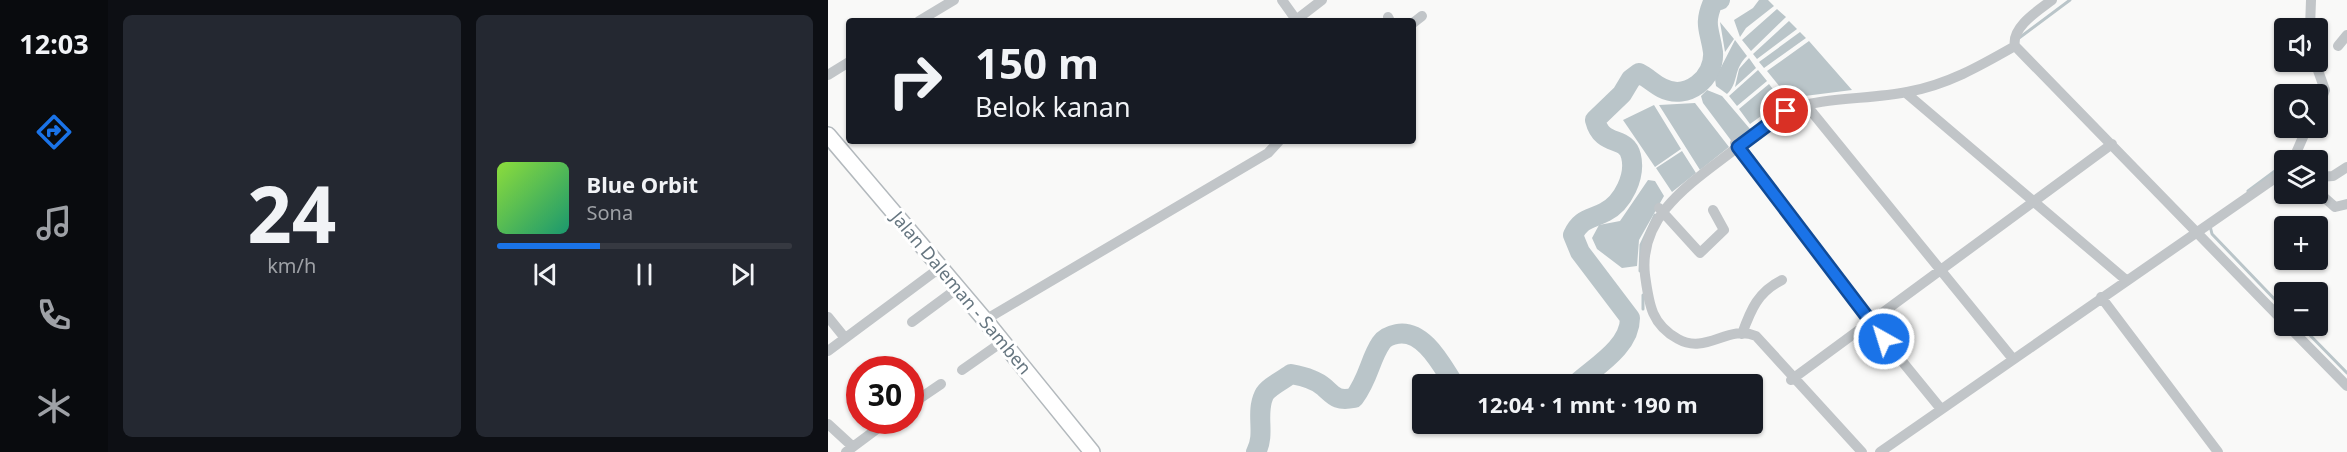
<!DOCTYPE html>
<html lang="id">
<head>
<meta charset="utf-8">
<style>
	:root { --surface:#171b24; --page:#242831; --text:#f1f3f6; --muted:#9ea1a6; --line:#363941; --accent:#1a73e8 }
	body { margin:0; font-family:"Noto Sans",sans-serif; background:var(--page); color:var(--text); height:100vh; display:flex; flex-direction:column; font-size:22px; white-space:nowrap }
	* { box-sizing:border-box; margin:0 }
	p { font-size:20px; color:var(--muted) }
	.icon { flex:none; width:33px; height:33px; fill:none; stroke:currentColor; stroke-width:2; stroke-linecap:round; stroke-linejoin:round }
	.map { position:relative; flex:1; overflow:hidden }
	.sheet { display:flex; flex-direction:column; gap:15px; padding:15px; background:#0d0f14; width:720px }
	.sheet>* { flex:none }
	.banner { position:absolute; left:18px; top:18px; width:570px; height:126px; border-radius:6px; box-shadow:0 2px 4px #0004; background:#171b24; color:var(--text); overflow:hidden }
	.controls { position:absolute; left:1446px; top:18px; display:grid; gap:12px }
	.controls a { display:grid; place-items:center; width:54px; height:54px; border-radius:6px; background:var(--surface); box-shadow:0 2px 4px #0004; font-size:30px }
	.speed { position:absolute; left:18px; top:356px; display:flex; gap:12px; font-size:30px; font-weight:700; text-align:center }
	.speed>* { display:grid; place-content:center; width:78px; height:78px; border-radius:50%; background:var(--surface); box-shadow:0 2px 4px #0004; line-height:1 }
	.speed .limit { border:9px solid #d22; background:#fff; color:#111 }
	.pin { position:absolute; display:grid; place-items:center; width:51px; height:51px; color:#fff; margin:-26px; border:3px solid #fff; border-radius:50%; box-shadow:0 2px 6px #0007 }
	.me { position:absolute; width:66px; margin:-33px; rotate:321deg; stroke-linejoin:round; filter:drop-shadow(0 0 4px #0008) }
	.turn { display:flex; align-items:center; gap:21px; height:126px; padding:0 30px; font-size:27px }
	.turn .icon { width:78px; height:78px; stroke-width:2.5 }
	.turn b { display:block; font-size:42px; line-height:51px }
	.sheet .widget { flex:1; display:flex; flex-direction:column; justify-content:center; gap:9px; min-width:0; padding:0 21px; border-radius:9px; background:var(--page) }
	.sheet .dial { align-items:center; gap:0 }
	.dial b { font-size:78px; line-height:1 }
	.song { display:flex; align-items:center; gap:18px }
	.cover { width:72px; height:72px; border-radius:9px; background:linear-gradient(135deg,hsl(90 70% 55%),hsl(160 70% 35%)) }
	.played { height:6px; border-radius:3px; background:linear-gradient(90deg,var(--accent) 35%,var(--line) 35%) }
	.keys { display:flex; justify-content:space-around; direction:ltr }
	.sheet .tiles { flex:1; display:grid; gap:15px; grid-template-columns:repeat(2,1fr) }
	.trip { position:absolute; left:584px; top:374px; width:351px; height:60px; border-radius:6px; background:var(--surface); box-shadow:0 2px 4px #0004; font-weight:700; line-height:60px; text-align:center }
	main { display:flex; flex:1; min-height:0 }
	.dock { display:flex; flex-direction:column; width:108px; justify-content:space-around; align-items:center; background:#090b0e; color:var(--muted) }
	.dock .icon { width:42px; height:42px }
	.dock .current { color:var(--accent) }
	.dock b { font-size:27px; color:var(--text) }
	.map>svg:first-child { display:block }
</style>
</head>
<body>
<main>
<nav class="dock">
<b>12:03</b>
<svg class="icon current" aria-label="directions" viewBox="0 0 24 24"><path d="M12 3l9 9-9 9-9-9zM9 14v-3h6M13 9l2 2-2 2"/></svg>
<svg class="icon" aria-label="music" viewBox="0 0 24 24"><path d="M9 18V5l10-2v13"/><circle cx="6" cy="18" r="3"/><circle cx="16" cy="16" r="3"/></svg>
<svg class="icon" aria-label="phone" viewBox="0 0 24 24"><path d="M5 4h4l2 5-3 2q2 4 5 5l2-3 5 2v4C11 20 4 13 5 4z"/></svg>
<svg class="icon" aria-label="climate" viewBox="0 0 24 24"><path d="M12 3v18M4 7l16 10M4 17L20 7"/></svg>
</nav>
<section class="sheet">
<div class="tiles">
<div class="widget dial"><b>24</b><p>km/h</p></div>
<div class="widget">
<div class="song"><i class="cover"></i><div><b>Blue Orbit</b><p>Sona</p></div></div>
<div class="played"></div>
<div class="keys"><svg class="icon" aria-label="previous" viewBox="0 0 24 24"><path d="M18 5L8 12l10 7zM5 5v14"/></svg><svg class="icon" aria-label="pause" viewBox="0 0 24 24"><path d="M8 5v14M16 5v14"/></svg><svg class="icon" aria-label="next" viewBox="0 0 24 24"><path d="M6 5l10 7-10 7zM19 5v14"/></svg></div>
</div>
</div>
</section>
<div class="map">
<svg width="1519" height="452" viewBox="0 0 1519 452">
	<rect width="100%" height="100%" fill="#f9f9f8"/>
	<!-- water -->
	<path fill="#bac5c9" d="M931,0h9l6,6 -28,22 -6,9 -6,-17 19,-12z
		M949,9l9,8 -35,34 -9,-11z
		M961,21l8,8 -40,30 -4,-5z
		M892,22l14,17 -9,13z
		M972,32l6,6 -42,30 -5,-6z
		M907,40l12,16c-14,13 -8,27 -20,38l-11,-8 -1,-7z
		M981,41l43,49 -63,8 -22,-27z
		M921,58l7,10 -21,19 4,-18z
		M930,70l9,11 -30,25 -8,-10z
		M941,84l13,17 -32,23 -11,-15z
		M879,90l15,6 28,33 -17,14 -30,-40 -2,-7z
		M867,103l34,44 -29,23 -41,-65z
		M826,105l27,44 -26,18 -32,-47z
		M854,151l14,22 -24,19 -16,-24z
		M820,180l7,1 9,15 -25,44 -2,26 -15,2 -25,-19 -5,-11 7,-13 21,-4z"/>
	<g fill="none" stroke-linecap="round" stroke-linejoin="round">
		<!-- stream -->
		<path stroke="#bac5c9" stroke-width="3" d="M1191,38l51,-38
			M1420,191l35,-26
			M1382,226l2,8 72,75
			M812,271l1,-26 14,-30
			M815,309v-14
			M1473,326l46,47"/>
		<!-- river -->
		<path stroke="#bac5c9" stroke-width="20" d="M748,384c20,-18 54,-37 54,-66l-50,-66 -7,-17c8,-17 17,-15 32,-23 18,-9 31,-36 26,-56 -5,-21 -29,-8 -36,-36l27,-26 9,-15 8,-6c8,4 15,11 23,15 25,13 53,-10 51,-36 -3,-22 -10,-27 0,-50l7,-2
			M687,423h10
			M428,452c10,-18 -1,-38 8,-57 4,-8 19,-15 27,-21 11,2 24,5 33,13 11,10 13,14 30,11 15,-20 16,-39 27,-55 3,-5 11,-8 16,-9 27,-5 45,32 57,50"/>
		<defs>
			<path id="secondary" d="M0,135l157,185 107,132"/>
		</defs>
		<!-- secondary casing -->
		<use href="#secondary" stroke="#b3b9bd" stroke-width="18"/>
		<!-- street -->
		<path stroke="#c1c5c8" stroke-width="10" d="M454,0l15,21
			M1224,0c-13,10 -41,27 -37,46l269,276
			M560,17l2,4
			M468,20l26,-20
			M91,21l35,-21
			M585,23l9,-7
			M1482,28l1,-28
			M1510,46l9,-11
			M1487,62l10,28 -7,18
			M0,75l21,-13
			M1078,93l220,187
			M979,106l206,253
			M907,143l135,179 71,87
			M1465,160l14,-32
			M1490,177l15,-1 14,-9
			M1490,192l17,15 12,-3
			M831,208l41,45 24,-23 -11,-20
			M1273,297l117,155
			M0,317l17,21
			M157,320l283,-167 11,-12
			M84,322l46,-34
			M1460,326l59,60
			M914,334c9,-25 16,-42 40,-54
			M0,351l113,-84
			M134,370l40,-28
			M963,380l321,-236
			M82,405l31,-21
			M0,424l24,22
			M18,452l43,-32
			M1034,452l-106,-116c-28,-12 -50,19 -78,3 -27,-15 -29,-35 -33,-64 -7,-62 51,-95 94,-129 14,-11 30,-29 47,-35 37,-15 82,-11 121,-19 40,-7 73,-26 108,-46
			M1052,452l404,-280"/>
		<!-- secondary -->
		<use href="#secondary" stroke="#fff" stroke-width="15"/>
	</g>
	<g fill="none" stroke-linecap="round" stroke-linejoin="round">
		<defs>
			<path id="route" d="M958,111l-48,36 146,192"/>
		</defs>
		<!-- route casing -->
		<use href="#route" stroke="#114b97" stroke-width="15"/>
		<!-- route -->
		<use href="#route" stroke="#1a73e8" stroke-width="10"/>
	</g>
	<g text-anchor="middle" stroke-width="6" stroke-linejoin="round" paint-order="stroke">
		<!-- street labels -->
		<g font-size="18" fill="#667680" stroke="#fff">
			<text transform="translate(133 293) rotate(50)" y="6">Jalan Daleman - Samben</text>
		</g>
	</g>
</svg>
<div class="controls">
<a><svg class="icon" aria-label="sound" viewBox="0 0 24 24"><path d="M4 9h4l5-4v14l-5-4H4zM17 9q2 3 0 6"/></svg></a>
<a><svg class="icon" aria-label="search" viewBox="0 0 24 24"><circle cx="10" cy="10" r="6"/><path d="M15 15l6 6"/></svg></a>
<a><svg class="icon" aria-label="layers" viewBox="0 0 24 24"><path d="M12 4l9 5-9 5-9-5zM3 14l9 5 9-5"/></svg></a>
<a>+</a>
<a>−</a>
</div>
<div class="speed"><div class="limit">30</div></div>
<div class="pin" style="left:958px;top:111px;background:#d93025"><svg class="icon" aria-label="arrive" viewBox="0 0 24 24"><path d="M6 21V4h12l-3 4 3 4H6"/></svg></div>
<svg class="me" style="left:1056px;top:339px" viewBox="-20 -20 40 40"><circle r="17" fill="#1a73e8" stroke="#fff" stroke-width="3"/><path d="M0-11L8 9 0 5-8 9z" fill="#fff"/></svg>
<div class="trip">12:04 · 1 mnt · 190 m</div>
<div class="banner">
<div class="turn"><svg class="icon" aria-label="right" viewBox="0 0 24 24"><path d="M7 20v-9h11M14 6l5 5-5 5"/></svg><div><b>150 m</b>Belok kanan</div></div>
</div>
</div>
</main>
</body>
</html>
